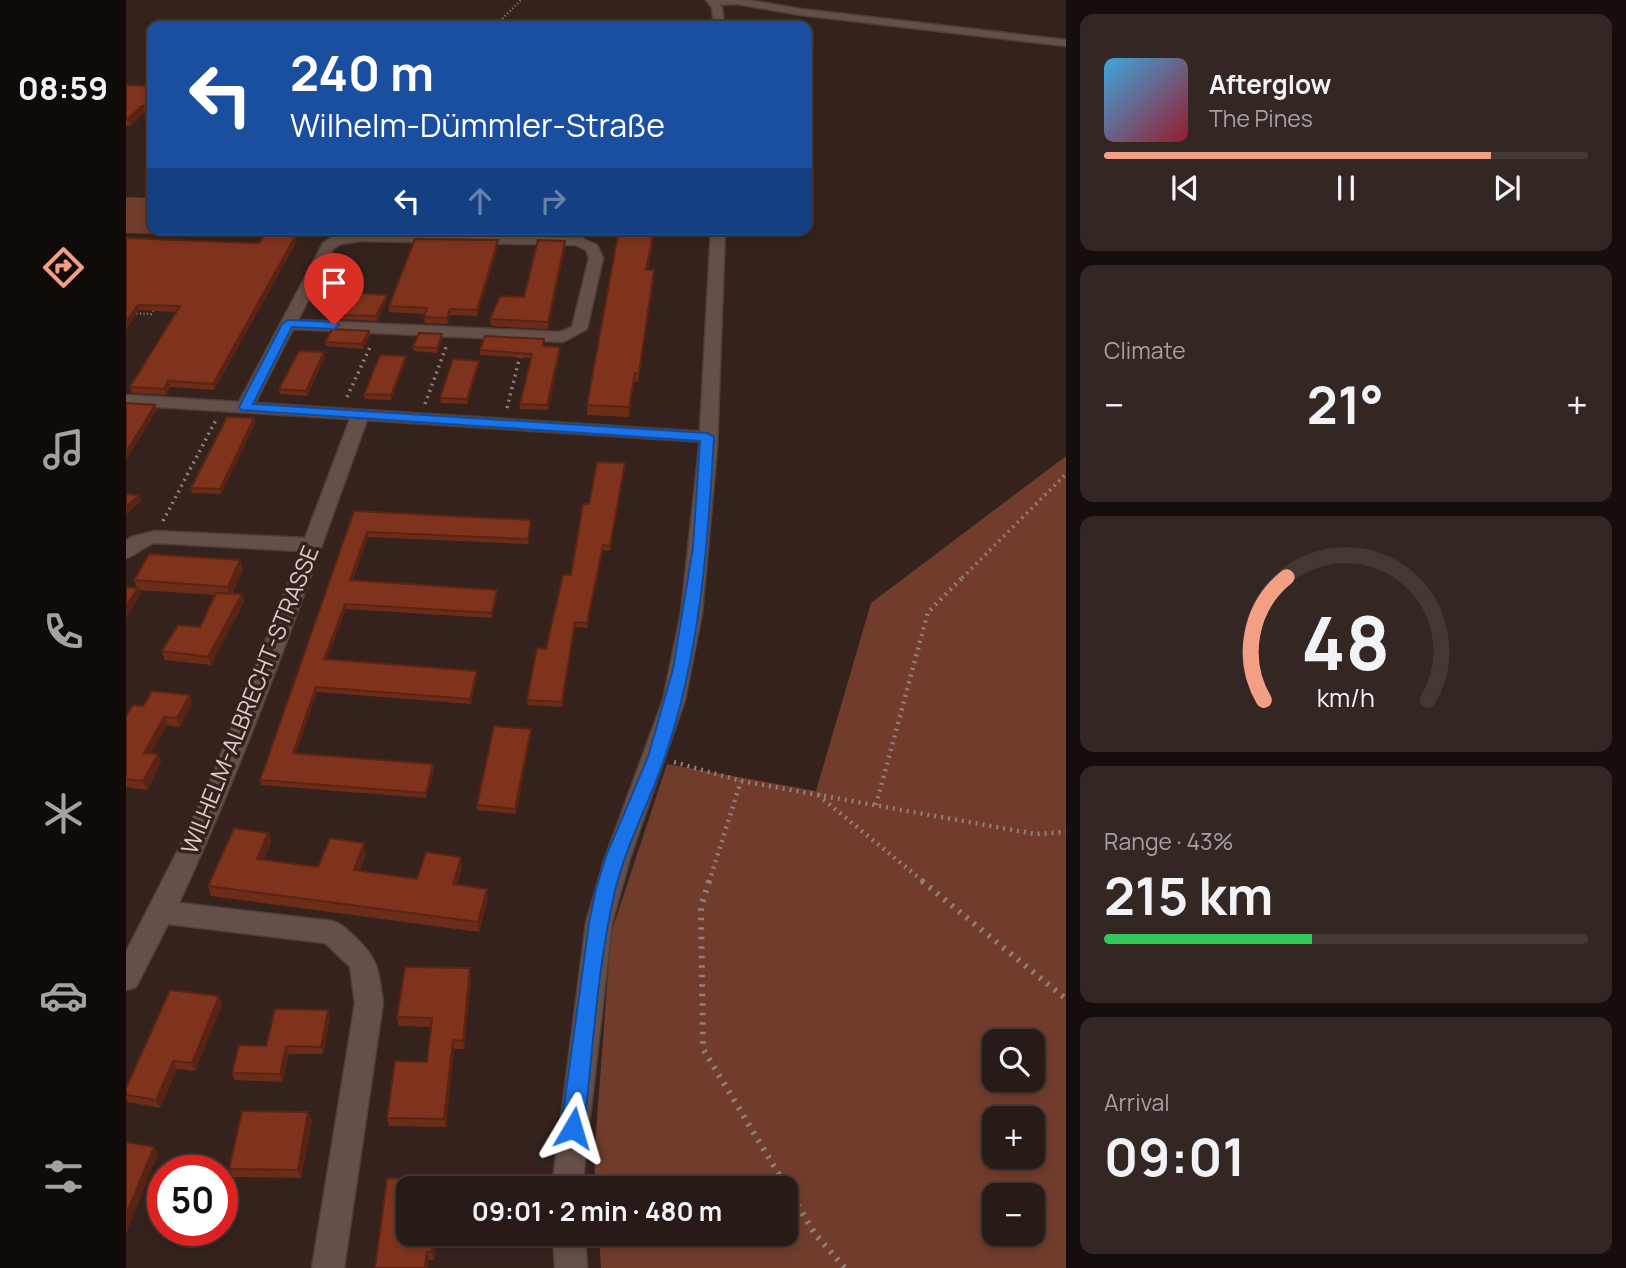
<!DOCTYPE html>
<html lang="en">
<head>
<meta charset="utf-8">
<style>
	:root { --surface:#281a16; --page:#342723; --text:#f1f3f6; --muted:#a5a1a1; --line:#443835; --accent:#f39f85 }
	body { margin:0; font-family:Manrope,sans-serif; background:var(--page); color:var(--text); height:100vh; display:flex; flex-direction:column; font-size:26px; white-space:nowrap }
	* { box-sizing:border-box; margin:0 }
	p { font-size:23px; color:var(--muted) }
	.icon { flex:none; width:38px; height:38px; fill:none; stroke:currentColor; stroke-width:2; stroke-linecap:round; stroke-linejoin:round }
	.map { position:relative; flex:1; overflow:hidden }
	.panel { display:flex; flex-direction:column; gap:14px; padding:14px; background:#160e0c; width:560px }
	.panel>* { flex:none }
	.hud { position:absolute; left:21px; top:21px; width:665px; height:214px; border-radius:14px; box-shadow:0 4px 10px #0003,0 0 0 2px var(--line); background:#1a4fa0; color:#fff; overflow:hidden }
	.buttons { position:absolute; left:856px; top:1029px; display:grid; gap:14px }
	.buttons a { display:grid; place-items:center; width:63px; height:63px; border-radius:14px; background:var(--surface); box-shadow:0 4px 10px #0003,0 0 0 2px var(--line); font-size:35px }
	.speed { position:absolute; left:21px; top:1155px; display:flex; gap:14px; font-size:35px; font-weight:700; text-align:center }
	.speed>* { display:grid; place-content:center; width:91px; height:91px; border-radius:50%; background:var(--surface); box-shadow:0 4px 10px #0003,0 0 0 2px var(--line); line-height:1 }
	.speed .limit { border:10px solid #d22; background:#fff; color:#111 }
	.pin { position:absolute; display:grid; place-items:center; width:60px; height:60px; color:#fff; margin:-72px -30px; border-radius:50% 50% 50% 0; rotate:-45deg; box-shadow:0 0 7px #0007 }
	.pin .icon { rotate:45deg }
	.me { position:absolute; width:77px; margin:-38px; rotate:7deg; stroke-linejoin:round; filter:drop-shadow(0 0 5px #0008) }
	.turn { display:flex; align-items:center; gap:24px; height:147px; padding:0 28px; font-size:32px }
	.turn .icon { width:91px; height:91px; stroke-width:2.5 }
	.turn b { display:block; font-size:49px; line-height:60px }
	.lanes { display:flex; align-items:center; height:66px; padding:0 28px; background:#0003; justify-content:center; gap:35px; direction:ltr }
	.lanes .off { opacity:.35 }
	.big { font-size:52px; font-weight:700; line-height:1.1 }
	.panel .card { flex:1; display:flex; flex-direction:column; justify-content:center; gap:10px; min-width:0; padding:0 24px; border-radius:14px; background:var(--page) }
	.panel .dial { align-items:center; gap:0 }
	.dial svg { height:182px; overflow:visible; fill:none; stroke:var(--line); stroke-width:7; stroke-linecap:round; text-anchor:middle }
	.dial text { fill:var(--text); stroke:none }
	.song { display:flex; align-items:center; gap:21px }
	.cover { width:84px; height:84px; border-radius:10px; background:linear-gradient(135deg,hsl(200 70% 55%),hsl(350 70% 35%)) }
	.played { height:7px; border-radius:4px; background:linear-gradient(90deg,var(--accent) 80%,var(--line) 80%) }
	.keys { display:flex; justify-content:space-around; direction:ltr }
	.heat { display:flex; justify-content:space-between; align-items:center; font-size:38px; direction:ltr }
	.charge { height:10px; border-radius:5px; background:linear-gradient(90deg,#34c759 43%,var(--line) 0) }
	.trip { position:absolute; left:270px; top:1176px; width:402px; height:70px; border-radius:14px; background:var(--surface); box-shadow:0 4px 10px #0003,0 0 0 2px var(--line); font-weight:700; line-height:70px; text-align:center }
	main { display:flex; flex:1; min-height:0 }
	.menu { display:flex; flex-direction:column; width:126px; justify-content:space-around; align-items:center; background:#100a09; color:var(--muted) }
	.menu .icon { width:49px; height:49px }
	.menu .on { color:var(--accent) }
	.menu b { font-size:32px; color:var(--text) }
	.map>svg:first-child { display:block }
</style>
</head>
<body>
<main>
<nav class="menu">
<b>08:59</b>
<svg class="icon on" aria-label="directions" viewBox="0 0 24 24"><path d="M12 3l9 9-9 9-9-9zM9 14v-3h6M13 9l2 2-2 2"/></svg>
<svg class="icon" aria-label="music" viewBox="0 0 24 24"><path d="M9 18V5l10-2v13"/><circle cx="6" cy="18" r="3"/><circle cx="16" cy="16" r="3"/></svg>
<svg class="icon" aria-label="phone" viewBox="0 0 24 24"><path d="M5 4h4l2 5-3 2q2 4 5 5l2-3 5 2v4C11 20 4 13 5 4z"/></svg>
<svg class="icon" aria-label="climate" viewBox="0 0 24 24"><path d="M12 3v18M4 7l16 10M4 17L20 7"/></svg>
<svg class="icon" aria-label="car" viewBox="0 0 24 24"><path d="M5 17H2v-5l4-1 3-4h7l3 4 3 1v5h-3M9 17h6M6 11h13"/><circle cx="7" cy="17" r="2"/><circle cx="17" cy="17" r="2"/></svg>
<svg class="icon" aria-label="filters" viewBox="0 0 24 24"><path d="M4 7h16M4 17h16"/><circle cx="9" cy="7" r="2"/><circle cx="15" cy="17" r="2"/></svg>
</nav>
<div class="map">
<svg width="940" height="1268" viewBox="0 0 940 1268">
	<rect width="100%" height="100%" fill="#35221d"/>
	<!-- green -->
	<path fill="#723c2c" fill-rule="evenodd" d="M0,197l26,1v31h105l-9,8 -122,-4z
		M940,456v812h-465l-2,-34h187v-46h-190l-2,-29 17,-226 56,-169 149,27 55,-188zM868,1041h38v39h-38zM868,1118h38v39h-38zM868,1195h38v39h-38z"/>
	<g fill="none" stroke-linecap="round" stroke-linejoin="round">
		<defs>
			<path id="street" d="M583,0h39l53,9 265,31v6l-265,-31 -64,-11 -24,1 -3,-1z
				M235,233l221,5 15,7 6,13 -16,71 -24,13 -270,-13 -38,74 452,29 9,5 -9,5 -340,-22c-59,163 -115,326 -188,483l153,18c10,3 15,9 23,16 25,24 23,33 28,66l-39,265h-32l43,-265 -5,-36 -25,-24 -157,-19 -32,63 -10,3v-38l56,-110 32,-70 87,-221 -146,-8c-12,3 -18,12 -29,15v-17l5,-4 24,-6 150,7 45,-119 -224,-14v-10l113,7 84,-159 9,-6zM235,241l214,4 11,5 3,8 -17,69 -12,5 -262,-12 36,-72 7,-4z"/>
			<path id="secondary" d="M580,0h10l6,8 2,18h-10l-2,-18z
				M585,229h14l-8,220 -15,164 -17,87 -55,158 -18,65 -30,265h-30l34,-265 19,-65 58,-158 18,-87 18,-164z
				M427,1234h32l2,34h-32z"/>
		</defs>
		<!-- street casing -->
		<use href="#street" stroke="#4e3e3a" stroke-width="3"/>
		<!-- secondary casing -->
		<use href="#secondary" stroke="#4e3e3a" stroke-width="3"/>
		<!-- path-far3 -->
		<path stroke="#8f807b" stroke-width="2.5" stroke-dasharray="1 2.5" stroke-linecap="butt" d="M369,26l26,-26
			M0,313l25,1 4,-6"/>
		<!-- path-far2 -->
		<path stroke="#8f807b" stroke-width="3.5" stroke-dasharray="2 4.5" stroke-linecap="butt" d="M221,397l24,-52
			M299,404l21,-57
			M381,408l14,-56
			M37,521l53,-101
			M836,578l104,-104"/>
		<!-- path-far1 -->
		<path stroke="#8f807b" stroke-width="4.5" stroke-dasharray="2 5" stroke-linecap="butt" d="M548,762l67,19 294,53 31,-2
			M692,795l106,87
			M750,805l52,-193 36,-36
			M583,882l32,-101"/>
		<!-- path -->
		<path stroke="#8f807b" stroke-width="6" stroke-dasharray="2.5 7" stroke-linecap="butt" d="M583,881l-8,26 2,142 112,185 30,34
			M796,881l144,118"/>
		<!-- street -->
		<use href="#street" fill="#655049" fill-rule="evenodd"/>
		<!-- secondary -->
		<use href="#secondary" fill="#655049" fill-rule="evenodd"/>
	</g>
	<!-- wall -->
	<path fill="#6d2c18" d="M0,85l26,1v27h-8l-14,13h-4z
		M295,229h82l-1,5 -81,-2z
		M415,229h28l-1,6 -27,-1z
		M493,229h36l-7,41h6v9l-16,103h-4l-5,35 -42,-2v-10z
		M170,235l1,6 -83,149 -44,-3 -4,8 -34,-2 -2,-6 47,-75 -38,-2 -13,20v-92l133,5z
		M372,240v6l-21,70 -27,-1 -3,9 -22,-1 -1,-6 1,-3 -36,-2v-6z
		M439,247l-17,82 -57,-3 -1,-7 34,-22z
		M261,299l-10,22 -37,-2 -1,-4z
		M243,331l1,4 -7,14 -37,-3 -1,-4z
		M316,339l-5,14 -23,-2 -1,-4z
		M418,339v7l16,1v5l-12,58 -28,-1v-5l11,-46 -51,-3v-5z
		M199,357l-18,39 -27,-2 -1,-5z
		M280,361l-15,39 -26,-1 -1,-5z
		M353,361v4l-12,39 -26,-1 -1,-5z
		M128,418l1,5 -34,71 -29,-1 -1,-5z
		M499,463l-15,88 -7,-1 -16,78 -12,-1 -13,80 -35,-2v-5l44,-125 18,-71z
		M228,511l177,14 -3,19 -160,-7 -15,43 144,15 -5,23 -146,-9 -19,50 150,12v5l-6,28 -154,-12 -21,61 138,16 -8,29 -165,-13 -1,-5z
		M114,560l3,10 -11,24h10l2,8 -33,63 -46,-5 -3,-9 38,-24 14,-32 -75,-5 1,5 -14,23v-31l11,1 -3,-8z
		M66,704l-12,23 -13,-2 -16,28 7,1 3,8 -14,28 -21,-3v-70l17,-11z
		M405,734l-15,80 -39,-4v-5z
		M142,833l3,9 -7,18 54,7 48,-14 -6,18 57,8 45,-13 -5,19 31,14 -9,33 -268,-36 -3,-10z
		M345,977l-7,72h-10l-8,78 -57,-1 -2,-8 40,-56 4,-35 -32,-1 -2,-9z
		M93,996l3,9 -27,66 -18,-2 -17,39 -32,-6 -2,-3v-11z
		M202,1010l2,8 -7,36h-34l-7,28 -47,-2 -3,-7 34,-27z
		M182,1112l4,9 -11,57 -68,-1 -4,-8z
		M282,1234h29l-3,26h-5z"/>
	<!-- shaded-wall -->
	<path fill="#592414" d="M16,106l2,7 -14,13 -2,-7z
		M528,229h1l-9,50v-9z
		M170,235l1,6 -83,149 -1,-6z
		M372,240v6l-21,70v-6z
		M439,241v6l-17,82v-7z
		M528,270v9l-16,103 1,-9z
		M261,295v4l-10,22 -1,-5z
		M12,305l1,5 -13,20v-8z
		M324,309v6l-3,9v-6z
		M243,331l1,4 -7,14 -1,-5z
		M316,334v5l-5,14v-5z
		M434,347v5l-12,58 -1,-5z
		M198,352l1,5 -18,39 -1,-5z
		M280,356v5l-15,39v-5z
		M353,361v4l-12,39v-5z
		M509,373l-1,9 -5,35v-10z
		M42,381l2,6 -4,8 -2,-6z
		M29,405l2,5 -31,50v-8z
		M128,418l1,5 -34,71 -1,-5z
		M499,463v5l-15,83v-5z
		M13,495l2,6 -15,14v-8z
		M241,532l1,5 -17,48 -1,-5z
		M477,545v5l-16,78v-5z
		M114,560l3,10 -13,27 -2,-10z
		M12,588l2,7 -14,23v-12z
		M371,590v5l-5,23v-5z
		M116,594l2,8 -33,63 -3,-8z
		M219,604l1,5 -21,55 -1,-5z
		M449,622v5l-13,80v-5z
		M351,671v5l-6,28 -1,-5z
		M190,687l1,5 -23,66 -1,-5z
		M64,695l2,9 -12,23 -3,-9z
		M38,717l3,8 -20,36 -3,-8z
		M405,729v5l-15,80 -1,-5z
		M32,754l3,8 -14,28 -4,-9z
		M307,764l1,5 -8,29v-5z
		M142,833l3,9 -11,27 -3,-10z
		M238,843l2,10 -10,27 -2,-10z
		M335,857l1,9 -8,28 -1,-10z
		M361,889l1,10 -9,33 -1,-10z
		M344,968l1,9 -7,72 -1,-8z
		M93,996l3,9 -27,66 -3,-8z
		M202,1010l2,8 -7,36 -2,-7z
		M327,1040l1,9 -8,78 -2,-8z
		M160,1046l3,8 -7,28 -2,-8z
		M47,1061l4,8 -17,39 -4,-8z
		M182,1112l4,9 -11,57 -3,-8z
		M28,1147l4,7 -32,80v-19z
		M308,1234h3l-3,26 -2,-8z
		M301,1252l2,8 -1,8h-3z"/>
	<!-- building -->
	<path fill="#7f331c" stroke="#592414" stroke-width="2" d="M0,85l26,1v18l-2,2h-8l-14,13h-2z
		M493,229h35l-8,41h8l-15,103h-4l-6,34 -42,-2z
		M139,234l31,1 -83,149 -45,-3 -4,8 -34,-2 50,-81 -42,-1 -12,17v-84l133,5z
		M289,239l83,1 -21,70 -27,-1 -3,9 -23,-1 3,-9 -38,-2z
		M412,240l27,1 -17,81 -58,-3 10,-23 24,1z
		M225,293l36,2 -11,21 -37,-1z
		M206,329l37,2 -7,13 -37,-2z
		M293,333l23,1 -5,14 -24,-1z
		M359,336l59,3 -1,7 17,1 -13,58 -27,-1 12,-50 -52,-4z
		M173,351l25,1 -18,39 -27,-2z
		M254,355l26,1 -15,39 -27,-1z
		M327,359l26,2 -12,38 -27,-1z
		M0,403l29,2 -29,47z
		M101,417l27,1 -34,71 -29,-1z
		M471,462l28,1 -15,83 -7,-1 -16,78 -12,-1 -13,80 -35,-2 10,-52 9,1 17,-74h8l12,-71h6z
		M0,494l13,1 -13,12z
		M228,511l177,9 -3,19 -161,-7 -17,48 147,10 -5,23 -147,-9 -21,55 153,12 -7,28 -154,-12 -23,66 140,11 -7,29 -166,-13z
		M23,554l91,6 -12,27 -94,-7z
		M0,587l12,1 -12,18z
		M90,593l26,1 -34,63 -46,-6 16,-26 22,2z
		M26,691l38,4 -13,23 -13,-1 -20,36 14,1 -15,27 -17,-2v-62l7,-12 10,1z
		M368,726l37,3 -16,80 -38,-4z
		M108,828l34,5 -11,26 61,8 12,-29 34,5 -10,27 63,9 9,-27 35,5 -8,27 34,5 -9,33 -270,-36z
		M279,967l65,1 -7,73 -10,-1 -9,79 -57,-1 8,-57 32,1 5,-44 -35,-1z
		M44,990l49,6 -27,67 -19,-2 -17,39 -30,-5v-7z
		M149,1009l53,1 -7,37 -35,-1 -6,28 -48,-1 7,-28 27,1z
		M116,1111l66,1 -10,58 -69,-1z
		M0,1142l28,5 -28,68z
		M261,1178l54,1 -2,9h-31v46h26l-2,18h-5l-2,16h-50z"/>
	<!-- route -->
	<path fill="#1a73e8" stroke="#114b97" stroke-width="2" d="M162,320l46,2 5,3 -5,4 -42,-2 -39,77 454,29 7,4c-6,108 -14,217 -49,320 -15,45 -39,87 -50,134 -18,77 -22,159 -31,237l-3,8 -8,3 -8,-3 -4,-8 28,-205 7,-34 10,-33 42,-99 25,-88 20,-122 7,-106 -459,-31 -2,-3 43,-83z"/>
	<g text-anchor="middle" stroke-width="7" stroke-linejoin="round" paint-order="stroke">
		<!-- street labels -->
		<g font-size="23" fill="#dbceca" stroke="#35221d">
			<text transform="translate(124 700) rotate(-68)" y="8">WILHELM-ALBRECHT-STRASSE</text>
		</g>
	</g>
</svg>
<div class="buttons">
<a><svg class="icon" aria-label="search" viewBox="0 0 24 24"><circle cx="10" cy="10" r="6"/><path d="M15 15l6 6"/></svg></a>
<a>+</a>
<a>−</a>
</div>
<div class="speed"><div class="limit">50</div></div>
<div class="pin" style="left:208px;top:325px;background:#d93025"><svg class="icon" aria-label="arrive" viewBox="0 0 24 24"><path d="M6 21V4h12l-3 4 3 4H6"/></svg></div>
<svg class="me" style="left:447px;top:1128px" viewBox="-20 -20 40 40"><path d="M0-17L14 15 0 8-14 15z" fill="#1a73e8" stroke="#fff" stroke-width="4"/></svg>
<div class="trip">09:01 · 2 min · 480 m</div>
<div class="hud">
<div class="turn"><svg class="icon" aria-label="left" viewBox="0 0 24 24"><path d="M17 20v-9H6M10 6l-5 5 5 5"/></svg><div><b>240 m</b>Wilhelm-Dümmler-Straße</div></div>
<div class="lanes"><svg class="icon" aria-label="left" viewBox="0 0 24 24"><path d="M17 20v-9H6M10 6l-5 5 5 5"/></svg><svg class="icon off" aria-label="ahead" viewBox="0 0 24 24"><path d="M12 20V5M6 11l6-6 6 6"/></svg><svg class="icon off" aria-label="right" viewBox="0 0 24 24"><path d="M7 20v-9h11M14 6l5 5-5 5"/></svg></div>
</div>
</div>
<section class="panel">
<div class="card">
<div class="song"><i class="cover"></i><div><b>Afterglow</b><p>The Pines</p></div></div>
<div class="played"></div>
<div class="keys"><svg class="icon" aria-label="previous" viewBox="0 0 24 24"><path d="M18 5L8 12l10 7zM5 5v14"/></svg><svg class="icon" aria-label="pause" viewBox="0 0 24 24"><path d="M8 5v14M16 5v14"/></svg><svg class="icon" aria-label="next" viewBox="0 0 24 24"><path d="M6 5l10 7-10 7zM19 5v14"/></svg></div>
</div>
<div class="card"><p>Climate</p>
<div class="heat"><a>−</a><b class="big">21°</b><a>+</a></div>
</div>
<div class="card dial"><svg viewBox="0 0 100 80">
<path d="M14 69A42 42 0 1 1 86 69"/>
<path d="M14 69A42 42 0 0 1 24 15" stroke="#f39f85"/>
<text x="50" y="56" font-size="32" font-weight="700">48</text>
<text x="50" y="72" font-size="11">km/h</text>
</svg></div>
<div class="card"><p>Range · 43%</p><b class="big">215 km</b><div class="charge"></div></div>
<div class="card"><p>Arrival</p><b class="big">09:01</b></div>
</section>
</main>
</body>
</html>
